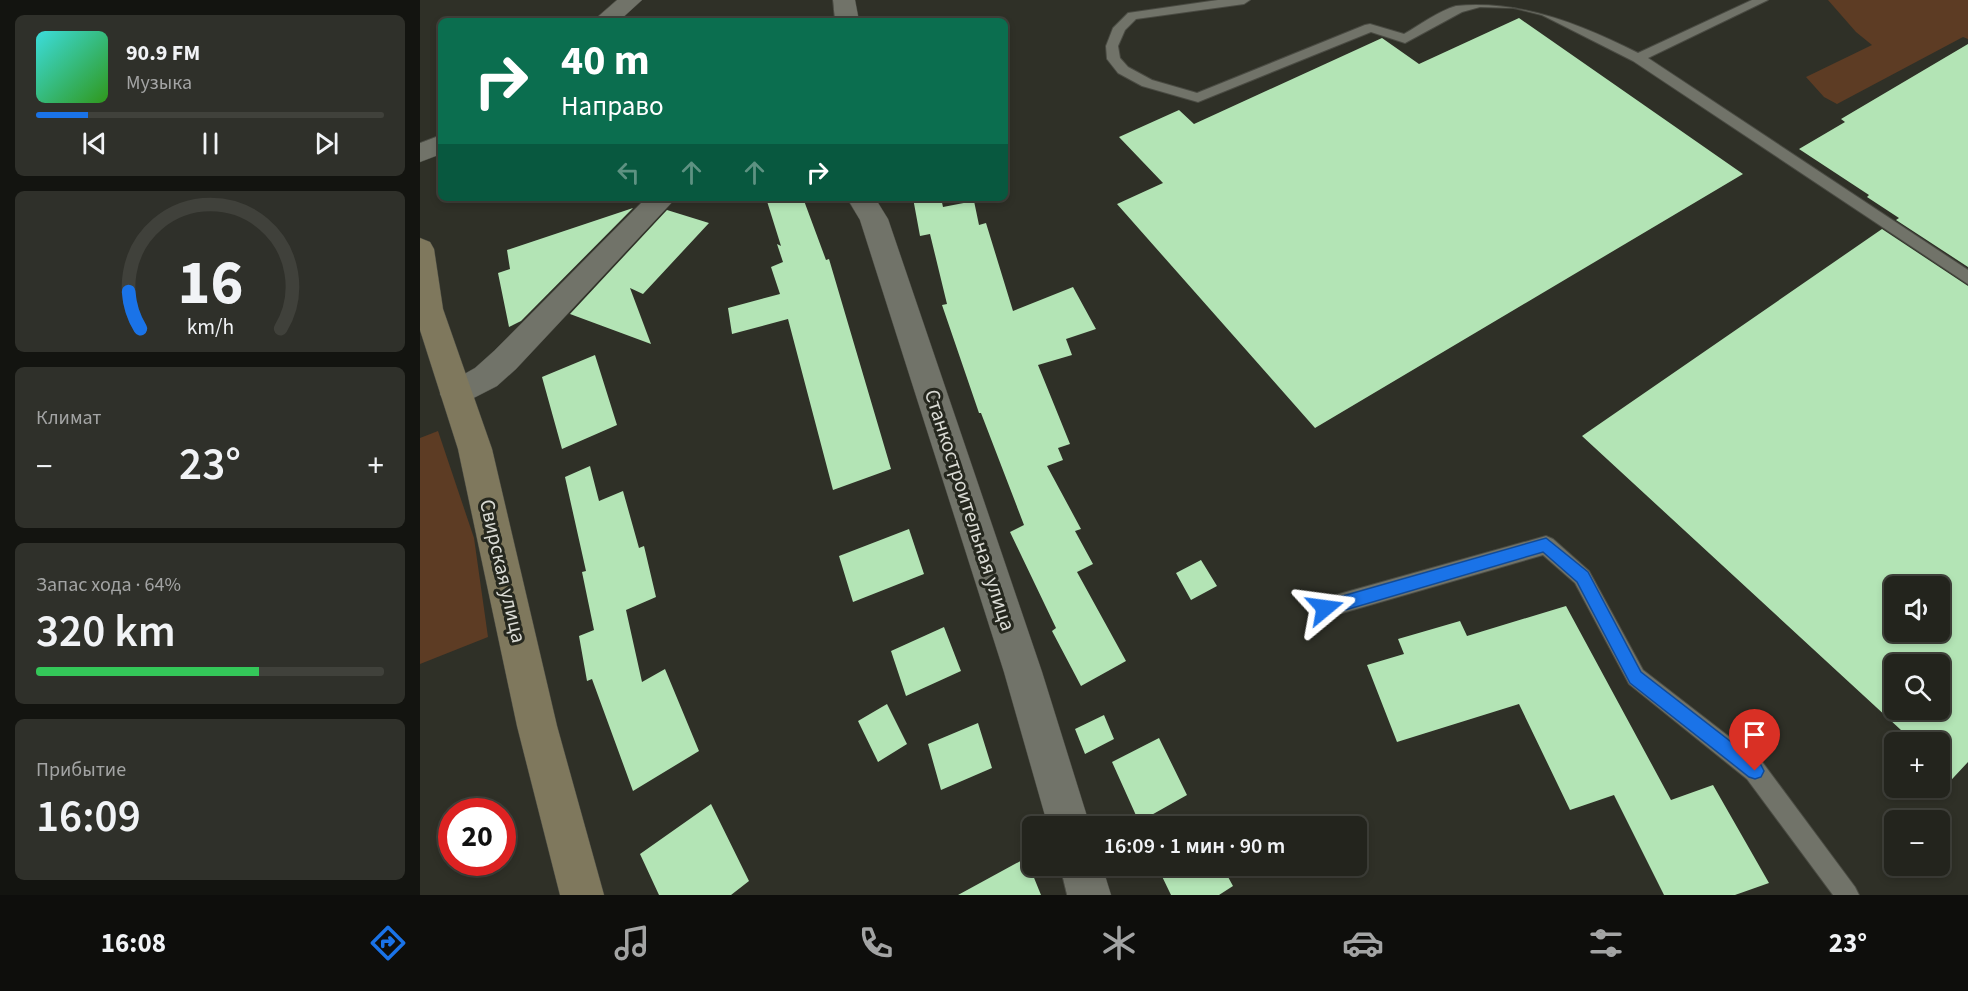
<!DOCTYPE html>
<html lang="ru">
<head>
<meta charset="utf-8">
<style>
	:root { --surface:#23241d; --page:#2f302a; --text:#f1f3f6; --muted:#a3a4a4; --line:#40413b; --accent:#1a73e8 }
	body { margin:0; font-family:"Source Sans 3",sans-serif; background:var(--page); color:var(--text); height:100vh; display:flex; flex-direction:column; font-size:22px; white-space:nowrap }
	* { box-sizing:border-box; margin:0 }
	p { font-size:20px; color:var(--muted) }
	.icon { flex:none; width:33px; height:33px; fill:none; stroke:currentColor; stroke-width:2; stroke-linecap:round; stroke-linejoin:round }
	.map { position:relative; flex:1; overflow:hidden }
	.sheet { display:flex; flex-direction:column; gap:15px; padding:15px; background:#131410; width:420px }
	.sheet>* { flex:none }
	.guide { position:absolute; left:18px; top:18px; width:570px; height:183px; border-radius:9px; box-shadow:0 3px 9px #0003,0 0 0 2px var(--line); background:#0b6e4f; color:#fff; overflow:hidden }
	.fabs { position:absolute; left:1464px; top:576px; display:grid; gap:12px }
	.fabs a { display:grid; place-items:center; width:66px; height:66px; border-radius:9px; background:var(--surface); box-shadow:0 3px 9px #0003,0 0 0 2px var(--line); font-size:30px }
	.speed { position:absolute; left:18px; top:798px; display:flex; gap:12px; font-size:30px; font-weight:700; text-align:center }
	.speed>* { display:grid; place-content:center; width:78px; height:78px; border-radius:50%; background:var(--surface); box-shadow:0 3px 9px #0003,0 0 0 2px var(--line); line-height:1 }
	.speed .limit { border:9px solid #d22; background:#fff; color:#111 }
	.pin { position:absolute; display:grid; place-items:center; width:51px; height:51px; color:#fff; margin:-62px -26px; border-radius:50% 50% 50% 0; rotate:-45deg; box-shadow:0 0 6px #0007 }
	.pin .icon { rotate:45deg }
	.me { position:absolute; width:66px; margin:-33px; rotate:74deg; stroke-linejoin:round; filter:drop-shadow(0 0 4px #0008) }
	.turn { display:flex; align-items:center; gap:21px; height:126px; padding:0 24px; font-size:27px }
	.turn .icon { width:78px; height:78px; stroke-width:2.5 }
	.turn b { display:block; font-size:42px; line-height:51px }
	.lanes { display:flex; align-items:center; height:57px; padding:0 24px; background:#0003; justify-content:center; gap:30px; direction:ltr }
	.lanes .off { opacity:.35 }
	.big { font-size:45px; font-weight:600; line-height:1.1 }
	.sheet .tile { flex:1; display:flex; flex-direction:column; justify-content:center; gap:9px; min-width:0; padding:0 21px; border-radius:9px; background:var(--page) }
	.sheet .dial { align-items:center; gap:0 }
	.dial svg { height:156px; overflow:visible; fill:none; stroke:var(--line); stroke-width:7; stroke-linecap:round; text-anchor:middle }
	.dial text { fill:var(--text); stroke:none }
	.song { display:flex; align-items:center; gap:18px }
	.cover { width:72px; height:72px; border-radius:9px; background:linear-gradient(135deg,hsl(180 70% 55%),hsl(110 70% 35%)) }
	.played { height:6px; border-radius:3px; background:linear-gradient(90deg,var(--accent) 15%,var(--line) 15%) }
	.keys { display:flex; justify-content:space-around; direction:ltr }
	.heat { display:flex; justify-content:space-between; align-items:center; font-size:33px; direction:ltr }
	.charge { height:9px; border-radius:4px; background:linear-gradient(90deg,#34c759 64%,var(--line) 0) }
	.trip { position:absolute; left:602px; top:816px; width:345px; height:60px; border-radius:9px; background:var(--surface); box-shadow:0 3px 9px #0003,0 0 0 2px var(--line); font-weight:600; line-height:60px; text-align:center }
	.menu { display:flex; height:96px; justify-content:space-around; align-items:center; background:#0e0e0c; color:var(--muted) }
	.menu .icon { width:42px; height:42px }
	.menu .on { color:var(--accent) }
	.menu b { font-size:27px; color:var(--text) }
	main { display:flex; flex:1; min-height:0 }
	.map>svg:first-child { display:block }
</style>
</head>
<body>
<main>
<section class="sheet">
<div class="tile">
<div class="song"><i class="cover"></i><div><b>90.9 FM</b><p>Музыка</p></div></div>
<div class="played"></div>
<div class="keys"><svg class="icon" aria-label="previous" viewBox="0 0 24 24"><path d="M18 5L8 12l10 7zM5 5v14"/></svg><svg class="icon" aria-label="pause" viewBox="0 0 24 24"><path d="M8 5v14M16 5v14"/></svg><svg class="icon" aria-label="next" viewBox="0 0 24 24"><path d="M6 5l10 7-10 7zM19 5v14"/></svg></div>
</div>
<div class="tile dial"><svg viewBox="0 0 100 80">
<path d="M14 69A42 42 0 1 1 86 69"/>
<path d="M14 69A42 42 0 0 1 8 50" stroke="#1a73e8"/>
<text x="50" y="56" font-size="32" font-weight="700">16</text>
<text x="50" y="72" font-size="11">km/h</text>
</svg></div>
<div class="tile"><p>Климат</p>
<div class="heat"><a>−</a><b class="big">23°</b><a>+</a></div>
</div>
<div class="tile"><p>Запас хода · 64%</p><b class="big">320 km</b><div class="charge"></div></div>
<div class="tile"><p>Прибытие</p><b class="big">16:09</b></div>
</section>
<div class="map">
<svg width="1548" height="895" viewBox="0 0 1548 895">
	<rect width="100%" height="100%" fill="#2f3027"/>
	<!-- green -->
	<path fill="#5d3c24" d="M1408,0h140v39l-5,-2 -126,67 -13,-7 -18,-20 66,-32 -16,-13z
		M18,431l36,107 14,99 -68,27v-226z"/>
	<!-- building -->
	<path fill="#b3e4b5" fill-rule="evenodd" d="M1099,18l224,156 -428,254 -198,-224 46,-21 -44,-46 60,-27 15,14 188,-86 37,26z
		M1548,44v223l-72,-47 3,-2 -32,-21 2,-2 -70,-46 46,-27 -4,-3z
		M346,198h37l23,62 3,-1 62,210 -58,21 -45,-171 -56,15 -4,-26 52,-14 -9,-27 12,-5 -6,-18 4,2z
		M493,198h28l2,9 31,-6 5,24 7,-2 27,88 60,-24 23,42 -30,10 6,16 -34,10 32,79 -12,4 5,12 -16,6 34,63 -6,2 18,33 -16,8 49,89 -45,25 -29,-55 4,-3 -46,-96 14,-7 -43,-112h-2l-37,-108 5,-1 -17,-70 -10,2z
		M213,208l-112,113 -12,6 -11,-54 12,-4 -3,-19z
		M247,210l42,13 -66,71 -13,-6 21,56 -81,-30z
		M1462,229l86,57v476l-28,30v-50h-26l-332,-306zM1474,586h46v46h-46zM1474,664h46v46h-46z
		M175,355l22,70 -55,24 -20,-72z
		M170,466l9,35 24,-10 16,57 5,-2 12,51 -30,13 16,72 23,-13 34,82 -66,40 -41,-112 -5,2 -8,-45 15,-6 -12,-58 4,-1 -21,-94z
		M489,529l15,45 -71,28 -14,-46z
		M781,560l16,26 -26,14 -15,-27z
		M1146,606l105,194 42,-15 56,98 -34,12h-71l-50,-100 -44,15 -51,-106 -122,38 -30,-77 37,-11 -6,-15 62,-18 7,15z
		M524,627l17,44 -55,25 -15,-45z
		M467,704l20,40 -29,18 -20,-41z
		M684,715l10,24 -29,15 -10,-25z
		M558,723l14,45 -51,22 -13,-46z
		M739,738l28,57 -48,27 -27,-60z
		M291,804l38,77 -18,14h-72l-19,-41z
		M606,858l15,37h-83z
		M737,866h65l11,20 -14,9h-48z"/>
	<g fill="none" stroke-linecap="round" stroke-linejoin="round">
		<defs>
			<path id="lane" d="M798,0h32l-6,4 -108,15 -11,11 -7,16 2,12 8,9 24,13 45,13 168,-68 5,-1 34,10c16,-9 34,-23 52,-28 66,-6 126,19 182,47l114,-53h16l-120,58 320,212v14l-335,-223 -91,-46 -28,-7 -34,-1 -18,5 -57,31 -34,-11 -173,70 -56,-16 -24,-13 -11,-14 -1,-13 7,-18 15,-15z
				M1126,536l7,3 36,32 54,99 120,93 92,124 4,8h-26l-86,-116 -118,-95 -54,-101 -32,-28 -218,63 -7,-3 -3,-7 3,-7 7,-3z"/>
			<path id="street" d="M197,0h25l-23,21h-26z
				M413,0h22l4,21h-24z
				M21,135v19l-21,8v-19z
				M226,198h30l-160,171 -19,17 -41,21 -11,-4 -5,-9 5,-9 30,-17 19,-17z
				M427,198h28l13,21 154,453 48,154h-42l-44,-154 -144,-452z
				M640,866h42l9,29h-44z"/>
			<path id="secondary" d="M0,238l10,4 4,7 9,60 49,140 65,277 47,169h-44l-43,-169 -59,-277 -38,-119z"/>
		</defs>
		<!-- lane casing -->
		<use href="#lane" stroke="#4a4b43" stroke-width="2"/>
		<!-- street casing -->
		<use href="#street" stroke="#4a4b43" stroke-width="1"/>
		<!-- secondary casing -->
		<use href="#secondary" stroke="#4a4b43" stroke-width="1"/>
		<!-- lane -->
		<use href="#lane" fill="#717369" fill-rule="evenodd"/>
		<!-- street -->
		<use href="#street" fill="#717369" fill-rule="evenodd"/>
		<!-- secondary -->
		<use href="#secondary" fill="#7f785d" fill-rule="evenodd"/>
	</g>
	<!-- route -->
	<path fill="#1a73e8" stroke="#114b97" stroke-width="1.5" d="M1126,538l42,34 53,100 120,93 3,6 -3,6 -6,2 -6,-2 -119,-94 -53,-101 -34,-30 -218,64 -5,-2 -2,-6 2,-5 5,-2z"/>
	<g text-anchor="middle" stroke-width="6" stroke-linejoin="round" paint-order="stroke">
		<!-- street labels -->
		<g font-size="21" fill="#dadbd5" stroke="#25271e">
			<text transform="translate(550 510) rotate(72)" y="7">Станкостроительная улица</text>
			<text transform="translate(83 571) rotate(77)" y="7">Свирская улица</text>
		</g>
	</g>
</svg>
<div class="fabs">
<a><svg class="icon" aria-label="sound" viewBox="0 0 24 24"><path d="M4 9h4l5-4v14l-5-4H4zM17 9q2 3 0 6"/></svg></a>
<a><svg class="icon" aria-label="search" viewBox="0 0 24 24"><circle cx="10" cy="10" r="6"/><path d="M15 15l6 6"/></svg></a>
<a>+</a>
<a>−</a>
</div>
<div class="speed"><div class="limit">20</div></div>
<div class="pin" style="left:1335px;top:771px;background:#d93025"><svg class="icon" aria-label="arrive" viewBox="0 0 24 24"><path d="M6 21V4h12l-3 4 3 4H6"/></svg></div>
<svg class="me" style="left:905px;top:608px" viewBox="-20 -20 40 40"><path d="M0-17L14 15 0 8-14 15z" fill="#1a73e8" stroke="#fff" stroke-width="4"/></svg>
<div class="trip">16:09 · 1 мин · 90 m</div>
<div class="guide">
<div class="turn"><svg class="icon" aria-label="right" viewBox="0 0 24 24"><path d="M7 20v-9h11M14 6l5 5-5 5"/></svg><div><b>40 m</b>Направо</div></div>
<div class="lanes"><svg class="icon off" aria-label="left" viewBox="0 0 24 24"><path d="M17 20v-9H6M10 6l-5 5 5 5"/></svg><svg class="icon off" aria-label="ahead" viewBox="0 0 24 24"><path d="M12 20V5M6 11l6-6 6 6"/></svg><svg class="icon off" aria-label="ahead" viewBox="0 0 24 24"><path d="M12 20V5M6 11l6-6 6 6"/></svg><svg class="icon" aria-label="right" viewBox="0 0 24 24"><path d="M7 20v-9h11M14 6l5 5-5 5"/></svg></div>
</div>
</div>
</main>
<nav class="menu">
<b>16:08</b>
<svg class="icon on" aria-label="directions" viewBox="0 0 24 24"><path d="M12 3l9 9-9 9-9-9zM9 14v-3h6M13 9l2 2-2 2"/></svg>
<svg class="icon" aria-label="music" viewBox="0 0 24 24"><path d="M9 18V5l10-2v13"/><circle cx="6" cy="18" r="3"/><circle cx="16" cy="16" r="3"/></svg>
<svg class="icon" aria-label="phone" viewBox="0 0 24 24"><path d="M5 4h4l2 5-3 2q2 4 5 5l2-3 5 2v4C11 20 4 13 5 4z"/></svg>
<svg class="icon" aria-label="climate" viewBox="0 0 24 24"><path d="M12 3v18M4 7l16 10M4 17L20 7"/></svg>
<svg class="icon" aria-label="car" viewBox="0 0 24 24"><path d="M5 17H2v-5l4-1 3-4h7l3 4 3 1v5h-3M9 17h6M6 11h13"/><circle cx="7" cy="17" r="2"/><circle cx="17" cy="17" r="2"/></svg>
<svg class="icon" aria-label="filters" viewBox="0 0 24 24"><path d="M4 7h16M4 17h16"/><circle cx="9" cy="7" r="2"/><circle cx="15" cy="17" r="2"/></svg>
<b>23°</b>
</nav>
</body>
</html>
